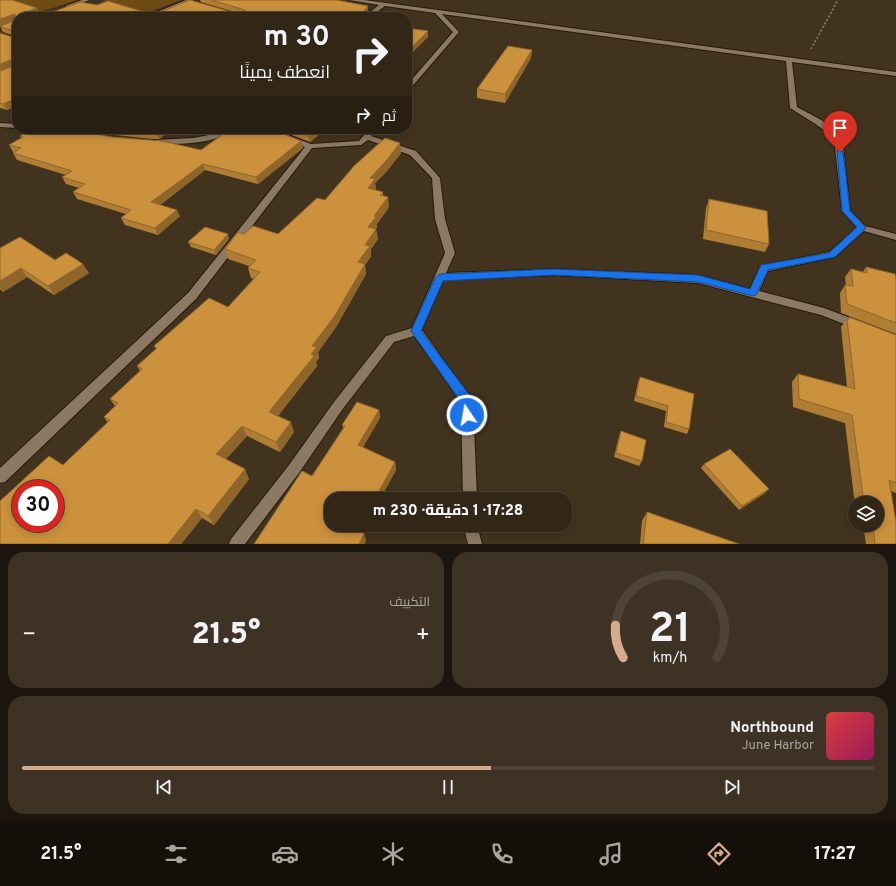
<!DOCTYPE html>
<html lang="ar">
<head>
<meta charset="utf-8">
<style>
	:root { --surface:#322617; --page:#3d3224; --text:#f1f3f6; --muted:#a8a5a1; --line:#4d4336; --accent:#d6ab8b }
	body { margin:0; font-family:Overpass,Cairo,sans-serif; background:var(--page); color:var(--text); direction:rtl; height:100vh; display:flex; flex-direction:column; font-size:15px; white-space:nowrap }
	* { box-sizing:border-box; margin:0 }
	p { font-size:13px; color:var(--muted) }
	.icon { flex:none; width:22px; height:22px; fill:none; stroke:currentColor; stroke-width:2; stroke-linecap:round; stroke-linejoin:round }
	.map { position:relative; height:544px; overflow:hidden; direction:ltr }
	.side { display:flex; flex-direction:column; gap:8px; padding:8px; background:#1c150d; flex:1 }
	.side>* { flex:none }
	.banner { position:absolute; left:12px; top:12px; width:400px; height:122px; border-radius:16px; box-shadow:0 2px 10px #0003,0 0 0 1px var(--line); direction:rtl; background:#322617; color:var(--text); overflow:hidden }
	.fabs { position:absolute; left:848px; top:496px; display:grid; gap:8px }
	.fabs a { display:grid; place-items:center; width:36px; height:36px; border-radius:50%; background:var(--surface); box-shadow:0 2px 10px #0003,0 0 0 1px var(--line); font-size:20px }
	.speed { position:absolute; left:12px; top:480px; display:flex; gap:8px; font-size:20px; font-weight:700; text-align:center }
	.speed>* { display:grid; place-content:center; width:52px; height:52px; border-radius:50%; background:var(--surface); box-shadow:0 2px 10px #0003,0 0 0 1px var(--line); line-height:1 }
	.speed .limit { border:6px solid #d22; background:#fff; color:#111 }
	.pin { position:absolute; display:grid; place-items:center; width:34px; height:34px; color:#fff; margin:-41px -17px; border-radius:50% 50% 50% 0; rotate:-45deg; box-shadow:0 0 4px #0007 }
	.pin .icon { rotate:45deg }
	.me { position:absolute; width:44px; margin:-22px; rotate:348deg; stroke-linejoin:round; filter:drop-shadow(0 0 3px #0008) }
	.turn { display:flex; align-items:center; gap:14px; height:84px; padding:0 16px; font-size:18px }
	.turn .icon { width:52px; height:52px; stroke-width:2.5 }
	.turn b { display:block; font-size:28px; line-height:34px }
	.then { display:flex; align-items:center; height:38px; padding:0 16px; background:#0003; gap:8px; font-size:15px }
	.big { font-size:30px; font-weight:800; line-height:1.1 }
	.side .widget { flex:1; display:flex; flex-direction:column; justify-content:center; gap:6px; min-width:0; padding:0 14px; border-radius:16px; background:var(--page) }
	.side .dial { align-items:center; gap:0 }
	.dial svg { height:104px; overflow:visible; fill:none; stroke:var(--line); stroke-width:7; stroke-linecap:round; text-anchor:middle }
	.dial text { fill:var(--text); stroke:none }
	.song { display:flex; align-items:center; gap:12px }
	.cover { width:48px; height:48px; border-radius:6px; background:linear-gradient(135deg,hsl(0 70% 55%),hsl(330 70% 35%)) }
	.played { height:4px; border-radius:2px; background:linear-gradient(90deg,var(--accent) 55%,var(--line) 55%) }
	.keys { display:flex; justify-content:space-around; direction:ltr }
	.heat { display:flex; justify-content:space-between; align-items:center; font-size:22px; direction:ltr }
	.side .tiles { flex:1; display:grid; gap:8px; grid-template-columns:1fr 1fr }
	.widget:last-child { grid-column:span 2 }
	.trip { position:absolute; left:324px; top:492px; width:248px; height:40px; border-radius:16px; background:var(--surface); box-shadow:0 2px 10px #0003,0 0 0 1px var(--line); font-weight:800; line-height:40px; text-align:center; direction:rtl }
	.dock { display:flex; height:64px; justify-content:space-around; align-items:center; background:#140f09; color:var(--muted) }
	.dock .icon { width:28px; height:28px }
	.dock .active { color:var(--accent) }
	.dock b { font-size:18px; color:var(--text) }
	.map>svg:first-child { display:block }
</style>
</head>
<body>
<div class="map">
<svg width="896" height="544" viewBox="0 0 896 544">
	<rect width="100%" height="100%" fill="#42331f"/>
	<!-- green -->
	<path fill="#704c15" d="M10,0h68l-44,14z
		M103,0h78l-45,17 -11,-10z"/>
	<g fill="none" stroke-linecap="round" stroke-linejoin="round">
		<defs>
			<path id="minor" d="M82,0h8l-22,8 -3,-2z
				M186,0h8l-42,17h-8z
				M349,0h15l532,72v4l-104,-14 5,45 26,14 19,16 8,73 15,16 31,8v6l-32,-9 -29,26 -67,14 -9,20 65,17 37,14 1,3 -1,3 -4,1 -36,-14 -123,-32 -144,-8 -111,5 -21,50 51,71 4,98h-14l-2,-97 -47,-66 -20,6 -52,68 -43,63 -54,71h-16l2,-5 58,-74 45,-63 52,-66 26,-8 33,-75 -10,-34 -3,-41 -22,-23 -42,-15 -7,5 -49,3 -116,151 -191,183 -5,1v-15l188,-175 117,-146 -44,-18h11l39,15 48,-3 10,-12h8l-6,7 45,15 24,27 5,41 10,34 -9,20 108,-4 144,6 52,14 10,-23 69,-14 28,-24 -15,-17 -8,-73 -17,-13 -27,-17 -4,-47 -344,-47 17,18 -50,58 -2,1v-6l46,-53 -18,-19 -50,-7 -15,11h-6l15,-12z
				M0,123l17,1v4l-17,-1z
				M224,129h10c-17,16 -58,15 -80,15l-4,-2 4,-2 39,-2 16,-3z
				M463,525h14l5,19h-14z"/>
		</defs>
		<!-- minor casing -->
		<use href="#minor" stroke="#281a07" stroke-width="2"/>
		<!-- path -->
		<path stroke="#8f8272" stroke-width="1.5" stroke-dasharray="2 2" stroke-linecap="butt" d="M811,49l27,-49"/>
		<!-- minor -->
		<use href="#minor" fill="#8b7963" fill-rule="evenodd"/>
	</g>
	<!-- wall -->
	<path fill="#af7d34" d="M0,0h12l25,8 2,4 16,-1 25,-9 17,3 11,-4 33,10 1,2 13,1 35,-14 45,13h3l-37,-11 -1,-2h136l32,6v6l-1,2 19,3h-369v89l-10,4 -7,-2v-75l15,5v-2l-12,-4 -3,-6 13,-5 -13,5z
		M532,50l-1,8 -26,45 -28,-5v-9z
		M33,129h136l1,2 -11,8h-6l-84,-9 43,7 89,13 100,-9 2,7 -45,36 -53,-14 -45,35 20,11 -22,19 -33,-10 -4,-7 5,-4 -49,-15 -4,-7 6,-4 -13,-4 -4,-7 4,-2 -49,-15 -4,-7 2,-1h-2l-4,-7 12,-7 -1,-2z
		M276,129h50l-16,13z
		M401,153l-14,18 -12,12 1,6 -1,1 8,2v4l6,11 -12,17v3l-1,2 2,10 -7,10v7l-6,9 1,9 -30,53 -18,25 1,6 -3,4 1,4 -39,50 16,16 -14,20 -33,-16 -21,23 23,20 -35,46 -12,-7 -21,26h-181l63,-79 45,-42 -4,-6 11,-11 -5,-7 30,-28 -3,-5 19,-17 -2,-3 74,-39 26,-28 -3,-1 -3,-10 1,-2 -21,-7 -3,-10 19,-15h34l47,-34z
		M709,199l60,45 -4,8 -62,-13 3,-31z
		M229,239l-13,16 -25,-8 -3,-5z
		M0,248l55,12 34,13 -35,22 -27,-18 -24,15 -3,-3z
		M866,267l30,12v55l-55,-21 -1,-20 5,-8h1l-1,-8 6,-8 12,3z
		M849,317l47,18v158l-5,-2 5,53h-30l-3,-19h14v-22h-22v2l-10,-82 -52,-16 -1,-25 6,-8 49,13 -6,-60z
		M640,377l54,17 -5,35 -2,5 -23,-7 2,-16 -32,-10 4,-19z
		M357,402l22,8 1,8 -17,29 32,15 1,8 -16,29h-49v26h33l-3,6 3,3 2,7 -2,3h-110l48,-73 10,5 31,-48 -1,-3z
		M621,431l21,30 -3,5 -25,-9 5,-21z
		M704,464l61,29 -26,17 -38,-42z
		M647,512l92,32h-99l2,-23z"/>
	<!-- shaded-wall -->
	<path fill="#8e662b" d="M368,6v6l-4,5 -2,-4z
		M37,8l2,5 -7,3 -3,-5z
		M15,14l2,6 -17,6v-7z
		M411,22v5l-4,3v-6z
		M428,31v6l-21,21v-6z
		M532,50l-1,8 -26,45v-9z
		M13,59l3,6 -16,7v-8z
		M17,98v8l-10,4 -4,-6z
		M164,129h5l1,2 -11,8 -2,-5z
		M317,129h9l-16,13 -2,-6z
		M301,141l2,7 -45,36 -2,-7z
		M400,143l1,10 -14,18 -12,12 1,6 -7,9 -1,-10 2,-10z
		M203,164l2,6 -51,39 -3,-7z
		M388,197l1,10 -12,17v3l-7,10 -2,-10 6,-11z
		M177,210l3,6 -22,19 -3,-7z
		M376,229l2,10 -7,10v7l-6,9 1,9 -30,53 -18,25 1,6 -3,4 1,4 -44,56 -4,-10 42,-58 1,-8 46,-84 7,-17z
		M228,234l1,5 -13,16 -2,-5z
		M83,264l6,9 -35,22 -6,-9z
		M21,268l6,9 -24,15 -3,-5v-6z
		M379,410l1,8 -21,35 -1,-8z
		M291,422l3,10 -14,20 -4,-10z
		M242,426l5,10 -26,28 -5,-10z
		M395,462l1,8 -16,29h-1l-1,-6z
		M245,469l4,10 -35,46 -6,-9z
		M769,489l-4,4 -26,17 3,-4z
		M375,492l1,7h-4z
		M196,509l6,9 -21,26h-13z
		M359,525h5l-5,10 -1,-7z
		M364,534l2,7 -2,3h-5z"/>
	<!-- building -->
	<path fill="#cb913d" stroke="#8e662b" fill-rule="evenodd" d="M0,0h12l25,8 -8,3 1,2 25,-2 25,-9 17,3 11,-4 33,10 1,2 13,1 35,-14 45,13h10v-3l-34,-10h125l32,6 -6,7 24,4h-369v81l-14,6 -3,-1v-32l14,-5 1,-6 -2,-1 -13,5v-31l15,5v-6l-15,-6 16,-6 -1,-6 -15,5z
		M407,21l4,1 -4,2z
		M407,28l21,3 -21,21z
		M508,46l24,4 -27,44 -28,-5z
		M33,129h33l46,8 50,4 39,9 29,-21h41l30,12 -45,36 -53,-13 -52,38 26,8 -22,18 -34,-10 10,-8 -58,-18 12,-8 -23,-7 10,-6 -59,-18 8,-5 -12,-3 14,-8 -3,-1z
		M106,129h58l-7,5h-6z
		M291,129h26l-9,7z
		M385,138l15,5 -14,18 -16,17 5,1 -7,9 15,4 -3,3 8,2 -14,19 2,1 -8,10 8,2 -11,16 5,1 -12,16 7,2 -31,53 -22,29 5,1 -6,7 3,2 -45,56 22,10 -15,20 -34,-16 -26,28 29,15 -37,47 -12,-7 -28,35h-168v-43l49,-45 14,9 47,-45 -6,-3 14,-14 -8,-4 32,-30 -5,-3 20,-18 -3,-2 55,-48 19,9 32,-35 -12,-4 8,-8 -31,-11 13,-17 6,2 9,-8 25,8 39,-36 8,2 29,-34zM21,489h34v34h-34z
		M709,199l58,12 2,33 -63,-14z
		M205,227l23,7 -14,16 -26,-8z
		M20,237l35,23 11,-7 17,11 -35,22 -27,-18 -21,13v-33z
		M866,267l29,7 1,5v44l-49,-19 -2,-19 8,1 -2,-17 16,4z
		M849,317l47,18v148l-7,-3 7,42v22h-21l-2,-19h4v-22h-13l-12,-88 -53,-16 -1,-25 57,15 -8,-70h2z
		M640,377l54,17 -5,35 -23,-7 2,-16 -32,-10z
		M357,402l22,8 -21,35 37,17 -17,31 -3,-1 -3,7h-41v26h28l-1,3 6,6 -5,10h-105l48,-73 10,5 33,-50 -3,-1z
		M621,431l25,9 -4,21 -26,-8z
		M730,449l39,40 -27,17 -38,-42z
		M647,512l92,32h-96z"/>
	<!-- route -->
	<path fill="#1a73e8" stroke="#114b97" d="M837,150l6,2 7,59 16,17 -31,29 -67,13 -12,25 -3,1 -55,-14 -144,-7 -111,6 -22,50 50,66 2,18 -2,3 -4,2 -4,-2 -2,-16 -50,-71 24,-53 5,-4 114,-5 144,6 52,14 11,-24 68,-12 28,-26 -15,-16z"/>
</svg>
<div class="fabs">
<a><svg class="icon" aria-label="layers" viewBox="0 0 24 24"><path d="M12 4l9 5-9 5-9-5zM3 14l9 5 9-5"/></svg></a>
</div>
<div class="speed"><div class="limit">30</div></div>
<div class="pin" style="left:840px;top:152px;background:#d93025"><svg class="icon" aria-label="arrive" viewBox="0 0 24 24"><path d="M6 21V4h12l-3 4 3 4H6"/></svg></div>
<svg class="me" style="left:467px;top:415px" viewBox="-20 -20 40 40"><circle r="17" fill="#1a73e8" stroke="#fff" stroke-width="3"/><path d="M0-11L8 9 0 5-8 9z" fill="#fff"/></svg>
<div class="trip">17:28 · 1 دقيقة · 230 m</div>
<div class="banner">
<div class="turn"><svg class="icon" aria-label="right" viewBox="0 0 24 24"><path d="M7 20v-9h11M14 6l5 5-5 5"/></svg><div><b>30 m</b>انعطف يمينًا</div></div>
<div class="then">ثم<svg class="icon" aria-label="right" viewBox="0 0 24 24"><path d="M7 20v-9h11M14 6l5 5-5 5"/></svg></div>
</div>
</div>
<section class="side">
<div class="tiles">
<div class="widget dial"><svg viewBox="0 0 100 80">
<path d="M14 69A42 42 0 1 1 86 69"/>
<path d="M14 69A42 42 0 0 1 8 44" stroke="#d6ab8b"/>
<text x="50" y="56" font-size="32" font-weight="700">21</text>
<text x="50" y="72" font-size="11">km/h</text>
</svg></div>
<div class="widget"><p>التكييف</p>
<div class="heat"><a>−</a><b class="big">21.5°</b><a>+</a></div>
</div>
<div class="widget">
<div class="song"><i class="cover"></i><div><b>Northbound</b><p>June Harbor</p></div></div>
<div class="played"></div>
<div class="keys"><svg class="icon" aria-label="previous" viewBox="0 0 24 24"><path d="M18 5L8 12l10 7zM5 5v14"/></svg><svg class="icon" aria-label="pause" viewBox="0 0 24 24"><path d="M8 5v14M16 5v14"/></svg><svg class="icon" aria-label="next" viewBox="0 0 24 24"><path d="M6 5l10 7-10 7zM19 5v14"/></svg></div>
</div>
</div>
</section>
<nav class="dock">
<b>17:27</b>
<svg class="icon active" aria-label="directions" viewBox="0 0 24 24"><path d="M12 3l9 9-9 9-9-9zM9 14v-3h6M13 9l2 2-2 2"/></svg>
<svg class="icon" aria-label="music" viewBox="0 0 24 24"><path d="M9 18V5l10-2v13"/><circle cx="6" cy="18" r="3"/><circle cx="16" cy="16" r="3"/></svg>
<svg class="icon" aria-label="phone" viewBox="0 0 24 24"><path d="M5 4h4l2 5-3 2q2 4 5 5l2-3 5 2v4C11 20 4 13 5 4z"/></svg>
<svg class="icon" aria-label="climate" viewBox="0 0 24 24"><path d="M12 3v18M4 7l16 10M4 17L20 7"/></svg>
<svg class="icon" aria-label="car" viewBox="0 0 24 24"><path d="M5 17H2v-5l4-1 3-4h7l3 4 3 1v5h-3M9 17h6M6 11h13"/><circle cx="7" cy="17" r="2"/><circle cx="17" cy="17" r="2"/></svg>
<svg class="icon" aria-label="filters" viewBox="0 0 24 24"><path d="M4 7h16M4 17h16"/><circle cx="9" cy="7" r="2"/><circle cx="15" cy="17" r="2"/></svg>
<b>21.5°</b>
</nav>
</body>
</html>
